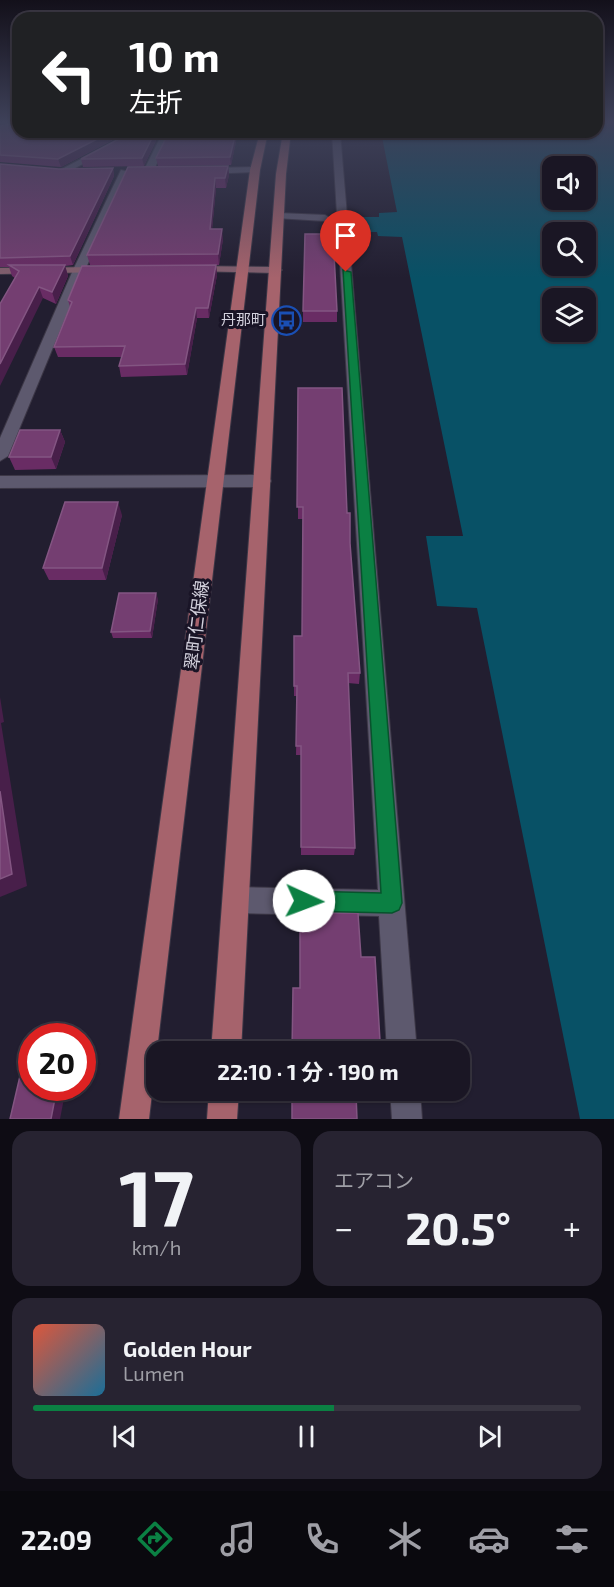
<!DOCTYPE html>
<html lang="ja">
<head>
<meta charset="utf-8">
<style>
	:root { --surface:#1a1624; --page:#272331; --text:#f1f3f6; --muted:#9f9fa6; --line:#383541; --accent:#0b8043 }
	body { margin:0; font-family:"Exo 2","Noto Sans JP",sans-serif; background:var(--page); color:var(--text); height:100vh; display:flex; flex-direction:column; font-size:22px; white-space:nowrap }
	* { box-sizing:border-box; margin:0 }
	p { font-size:20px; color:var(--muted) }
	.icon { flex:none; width:33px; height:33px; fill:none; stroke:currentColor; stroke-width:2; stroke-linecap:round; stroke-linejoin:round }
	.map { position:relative; height:1119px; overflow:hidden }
	.drawer { display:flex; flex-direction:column; gap:12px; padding:12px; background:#0e0c14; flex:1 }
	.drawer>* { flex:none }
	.banner { position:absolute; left:12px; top:12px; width:591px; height:126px; border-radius:18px; box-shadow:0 2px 4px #0004,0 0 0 2px var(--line); background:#202124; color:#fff; overflow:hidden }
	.controls { position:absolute; left:542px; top:156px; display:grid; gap:12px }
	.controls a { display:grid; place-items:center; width:54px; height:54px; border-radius:12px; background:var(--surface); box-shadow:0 2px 4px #0004,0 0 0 2px var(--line); font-size:30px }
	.speed { position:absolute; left:18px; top:1023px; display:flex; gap:12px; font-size:30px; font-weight:700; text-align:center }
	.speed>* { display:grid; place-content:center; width:78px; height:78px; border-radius:50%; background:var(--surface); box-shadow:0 2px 4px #0004,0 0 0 2px var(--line); line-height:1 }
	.speed .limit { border:9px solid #d22; background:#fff; color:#111 }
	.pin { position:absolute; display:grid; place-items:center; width:51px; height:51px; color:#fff; margin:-62px -26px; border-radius:50% 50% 50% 0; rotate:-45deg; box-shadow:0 0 6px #0007 }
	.pin .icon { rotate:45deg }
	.me { position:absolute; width:66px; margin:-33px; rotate:92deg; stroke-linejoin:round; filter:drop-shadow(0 0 4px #0008) }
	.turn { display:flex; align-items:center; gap:21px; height:126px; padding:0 18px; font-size:27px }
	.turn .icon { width:78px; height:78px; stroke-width:2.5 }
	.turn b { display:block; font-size:42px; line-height:51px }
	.big { font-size:45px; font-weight:700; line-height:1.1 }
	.drawer .card { flex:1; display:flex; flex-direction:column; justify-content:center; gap:9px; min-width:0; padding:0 21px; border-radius:18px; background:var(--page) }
	.drawer .dial { align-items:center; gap:0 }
	.dial b { font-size:78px; line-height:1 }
	.song { display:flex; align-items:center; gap:18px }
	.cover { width:72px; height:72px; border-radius:9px; background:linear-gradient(135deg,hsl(10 70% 55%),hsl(200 70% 35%)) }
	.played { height:6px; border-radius:3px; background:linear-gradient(90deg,var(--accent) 55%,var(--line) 55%) }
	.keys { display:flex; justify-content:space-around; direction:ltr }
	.heat { display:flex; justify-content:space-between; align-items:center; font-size:33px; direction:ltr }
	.drawer .tiles { flex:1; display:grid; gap:12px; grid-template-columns:1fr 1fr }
	.card:last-child { grid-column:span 2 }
	.trip { position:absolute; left:146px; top:1041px; width:324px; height:60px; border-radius:18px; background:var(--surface); box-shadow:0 2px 4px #0004,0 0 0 2px var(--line); font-weight:700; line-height:60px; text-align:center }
	.menu { display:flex; height:96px; justify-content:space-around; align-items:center; background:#0a090e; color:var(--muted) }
	.menu .icon { width:42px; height:42px }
	.menu .active { color:var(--accent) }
	.menu b { font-size:27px; color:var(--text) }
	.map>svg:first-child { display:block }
</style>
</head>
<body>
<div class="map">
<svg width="614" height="1119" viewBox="0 0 614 1119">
	<rect width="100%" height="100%" fill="#221e30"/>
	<!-- water -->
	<path fill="#085166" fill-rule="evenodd" d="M597,121h17v998h-34l-103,-511 -40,-2 -11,-70h37l-61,-299 -24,-1 -1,-4h-17l-3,-15h22v-4l18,-1 -16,-80h216zM552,166h33v34h-33zM552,232h33v34h-33zM552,298h33v34h-33z"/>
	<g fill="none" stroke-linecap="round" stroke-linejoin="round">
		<defs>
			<path id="lane" d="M332,132h8l77,920h-30l-8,-136 -143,-3 -9,-4 -4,-9 4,-9 9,-4 142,3z
				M390,1090h30l2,29h-30z"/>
			<path id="street" d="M133,132h10l-79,42 -8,-2z
				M163,132h8l-18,40 -8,2 -2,-2z
				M255,167l5,3 -2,2 -53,2 -5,-3 5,-3z
				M121,170l8,2 -44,98 -77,186 -8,5v-23l73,-168z
				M279,213l46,2 5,3 -5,3 -50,-3v-4z
				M263,475l6,2 2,4 -2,4 -6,2 -263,1v-12z"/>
			<path id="secondary" d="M194,266l82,1 6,3 -6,3 -86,-2 -2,-2z
				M103,267l6,3 -2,2 -107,2v-6z"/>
			<path id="primary" d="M260,132h8l-8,38 -111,949h-30l131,-949z
				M283,132h8l-5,42 -45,878h-30l65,-878z
				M209,1090h30l-2,29h-30z"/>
		</defs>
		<!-- lane casing -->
		<use href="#lane" stroke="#3c3746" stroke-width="2"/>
		<!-- street casing -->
		<use href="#street" stroke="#3c3746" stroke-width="2"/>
		<!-- secondary casing -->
		<use href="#secondary" stroke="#3c3746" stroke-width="2"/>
		<!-- primary casing -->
		<use href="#primary" stroke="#3c3746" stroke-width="2"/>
		<!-- lane -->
		<use href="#lane" fill="#5d596e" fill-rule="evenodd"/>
		<!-- street -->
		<use href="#street" fill="#5d596e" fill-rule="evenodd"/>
		<!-- secondary -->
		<use href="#secondary" fill="#815e6d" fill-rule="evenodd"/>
		<!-- primary -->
		<use href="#primary" fill="#a6636c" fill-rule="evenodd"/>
	</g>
	<!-- wall -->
	<path fill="#692c64" d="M0,121h18l110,11 -67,35 -61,-5v-36l16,-3 1,-2 -17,4z
		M160,132l-16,34 -61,1 -2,-8z
		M169,132h69l-7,33 -73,1 -2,-8z
		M0,164l59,5 54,-1 1,8 -41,89 -8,1 3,10 -12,28 -13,-6 -31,-22 -3,-9h-9z
		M228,166l1,9 -3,13h-10l-4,41 11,10 -4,26h-129l-3,-10z
		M216,265l1,10 -8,43h-12l-10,57 -66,2 -2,-11 3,-9h-64l-4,-10 16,-40 -2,-7z
		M303,311h34v11h-34z
		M298,388l49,125 13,160 -1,11 -11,-1 7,165 -1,7h-53v-100h-5l1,-59h-3v-60h8l1,-117h-5z
		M60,430l5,12 -9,27 -41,1 -6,-13z
		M122,515l-16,65h-57l-6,-12z
		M158,599l-6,39h-39l-2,-6z"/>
	<!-- shaded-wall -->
	<path fill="#481f4a" d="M0,121h17l-17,4z
		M111,132h17l-67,35 -3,-8z
		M155,132h5l-16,34 -2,-8z
		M236,132h2l-7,33 -1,-8z
		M228,166l1,9 -3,13 -1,-10z
		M113,168l1,8 -41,89 -3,-9z
		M215,178l1,10 -5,52 -1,-11z
		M222,229l1,10 -4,26 -1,-11z
		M65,265l3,11 -12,28 -4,-12z
		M216,265l1,10 -8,43 -1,-10z
		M39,287l4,11 -43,88v-22z
		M196,308l1,10 -10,57 -2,-11z
		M60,430l5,12 -9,27 -5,-12z
		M118,502l4,13 -16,65 -4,-12z
		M156,593l2,6 -6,39 -2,-7z
		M0,697l4,25 -3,1 26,163 -27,11z
		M57,1088h9l-6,31h-9z"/>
	<!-- building -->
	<path fill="#743e71" stroke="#835582" stroke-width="1.5" d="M17,121h1v11h93l-53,27 -58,-4v-29l16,-3z
		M132,132h23l-13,26 -61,1z
		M169,132h67l-6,25 -74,1z
		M0,164l59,5 54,-1 -43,88 -70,2z
		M228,166l-3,12h-10l-5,51h12l-4,25 -131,1 41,-88z
		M305,234h28l4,77h-34z
		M9,265h56l-13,27 -13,-5 -39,77v-60l19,-33z
		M216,265l-8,43h-12l-11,56 -66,2 6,-20 -71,1 18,-45 -4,-2 14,-34z
		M298,388h44l5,125h3v30l10,130h-12l7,175 -54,-1v-101h-5l1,-60h-3v-50h8l1,-129h-6z
		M20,430h40l-9,27h-42z
		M65,502h53l-16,66h-59z
		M119,593h37l-6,38 -39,1z
		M0,791l12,83 -12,5z
		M300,913h58l3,44h14l5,84h-5l1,11h-84l1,-64h7z
		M20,1076h12v12h25l-6,31h-41z
		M292,1090h86v5l-22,-1 1,25h-65z"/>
	<!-- sky -->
	<linearGradient id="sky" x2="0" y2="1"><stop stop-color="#13101a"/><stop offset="0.44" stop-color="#3e4159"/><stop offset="1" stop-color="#3e4159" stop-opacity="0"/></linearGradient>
	<rect width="614" height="278" fill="url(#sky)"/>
	<!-- route -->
	<path fill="#0b8043" stroke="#07532c" stroke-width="1.5" d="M343,270l8,2 51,631 -3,7 -7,3 -88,-2 -7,-3 -3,-7 3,-7 7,-3 77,2z"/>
	<!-- icons -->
	<defs>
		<symbol id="bus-ring" viewBox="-11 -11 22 22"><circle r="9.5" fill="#191426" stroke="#1a4fb4" stroke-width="1.5"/><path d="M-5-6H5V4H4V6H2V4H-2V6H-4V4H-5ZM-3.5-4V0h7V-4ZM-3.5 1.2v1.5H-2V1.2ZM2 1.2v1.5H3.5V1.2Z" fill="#1a4fb4"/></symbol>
	</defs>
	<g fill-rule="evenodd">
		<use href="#bus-ring" x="270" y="304" width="33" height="33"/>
	</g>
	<g text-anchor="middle" stroke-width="6" stroke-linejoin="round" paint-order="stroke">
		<!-- far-poi labels -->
		<g font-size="15" fill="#d2d0dc" stroke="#191426" text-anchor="end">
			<text x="266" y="325">丹那町</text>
		</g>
		<!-- street labels -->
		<g font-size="18" fill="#d2d0dc" stroke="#191426">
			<text transform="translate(197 625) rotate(-83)" y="6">翠町仁保線</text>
		</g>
	</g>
</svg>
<div class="controls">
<a><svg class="icon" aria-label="sound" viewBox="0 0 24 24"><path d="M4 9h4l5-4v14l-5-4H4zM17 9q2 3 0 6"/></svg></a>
<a><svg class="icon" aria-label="search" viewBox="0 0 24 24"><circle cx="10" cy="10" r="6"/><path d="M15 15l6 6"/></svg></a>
<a><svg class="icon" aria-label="layers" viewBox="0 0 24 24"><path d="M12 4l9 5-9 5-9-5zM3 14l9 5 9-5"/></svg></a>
</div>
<div class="speed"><div class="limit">20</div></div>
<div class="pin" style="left:346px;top:272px;background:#d93025"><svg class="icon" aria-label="arrive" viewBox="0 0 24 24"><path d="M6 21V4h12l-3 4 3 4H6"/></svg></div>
<svg class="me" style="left:304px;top:901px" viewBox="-20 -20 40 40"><circle r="19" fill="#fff"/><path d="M0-13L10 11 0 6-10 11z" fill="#0b8043"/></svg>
<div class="trip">22:10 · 1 分 · 190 m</div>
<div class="banner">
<div class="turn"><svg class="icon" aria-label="left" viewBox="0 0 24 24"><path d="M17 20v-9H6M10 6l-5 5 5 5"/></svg><div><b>10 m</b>左折</div></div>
</div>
</div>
<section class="drawer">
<div class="tiles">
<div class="card dial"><b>17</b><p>km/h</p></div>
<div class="card"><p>エアコン</p>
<div class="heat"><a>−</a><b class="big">20.5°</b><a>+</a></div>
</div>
<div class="card">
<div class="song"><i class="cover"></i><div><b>Golden Hour</b><p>Lumen</p></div></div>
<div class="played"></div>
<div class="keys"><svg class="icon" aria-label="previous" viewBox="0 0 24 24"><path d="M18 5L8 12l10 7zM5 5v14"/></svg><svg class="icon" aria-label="pause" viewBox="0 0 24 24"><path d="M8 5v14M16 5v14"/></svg><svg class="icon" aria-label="next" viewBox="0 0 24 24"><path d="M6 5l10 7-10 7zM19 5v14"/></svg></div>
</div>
</div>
</section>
<nav class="menu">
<b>22:09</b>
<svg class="icon active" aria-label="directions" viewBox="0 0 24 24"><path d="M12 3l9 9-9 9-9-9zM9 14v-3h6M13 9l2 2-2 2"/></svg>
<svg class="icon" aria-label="music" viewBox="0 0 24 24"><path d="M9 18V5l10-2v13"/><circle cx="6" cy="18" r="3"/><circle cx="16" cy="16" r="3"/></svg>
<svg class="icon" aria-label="phone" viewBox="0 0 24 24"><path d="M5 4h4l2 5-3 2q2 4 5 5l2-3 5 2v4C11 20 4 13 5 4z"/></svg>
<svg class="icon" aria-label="climate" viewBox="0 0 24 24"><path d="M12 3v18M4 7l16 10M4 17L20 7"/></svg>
<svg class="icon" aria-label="car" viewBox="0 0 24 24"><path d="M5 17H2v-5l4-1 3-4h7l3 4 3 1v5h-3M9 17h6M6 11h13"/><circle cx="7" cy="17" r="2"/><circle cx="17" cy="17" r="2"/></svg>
<svg class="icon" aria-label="filters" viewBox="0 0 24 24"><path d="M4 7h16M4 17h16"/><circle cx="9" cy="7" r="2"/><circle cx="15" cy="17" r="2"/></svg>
</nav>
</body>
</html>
